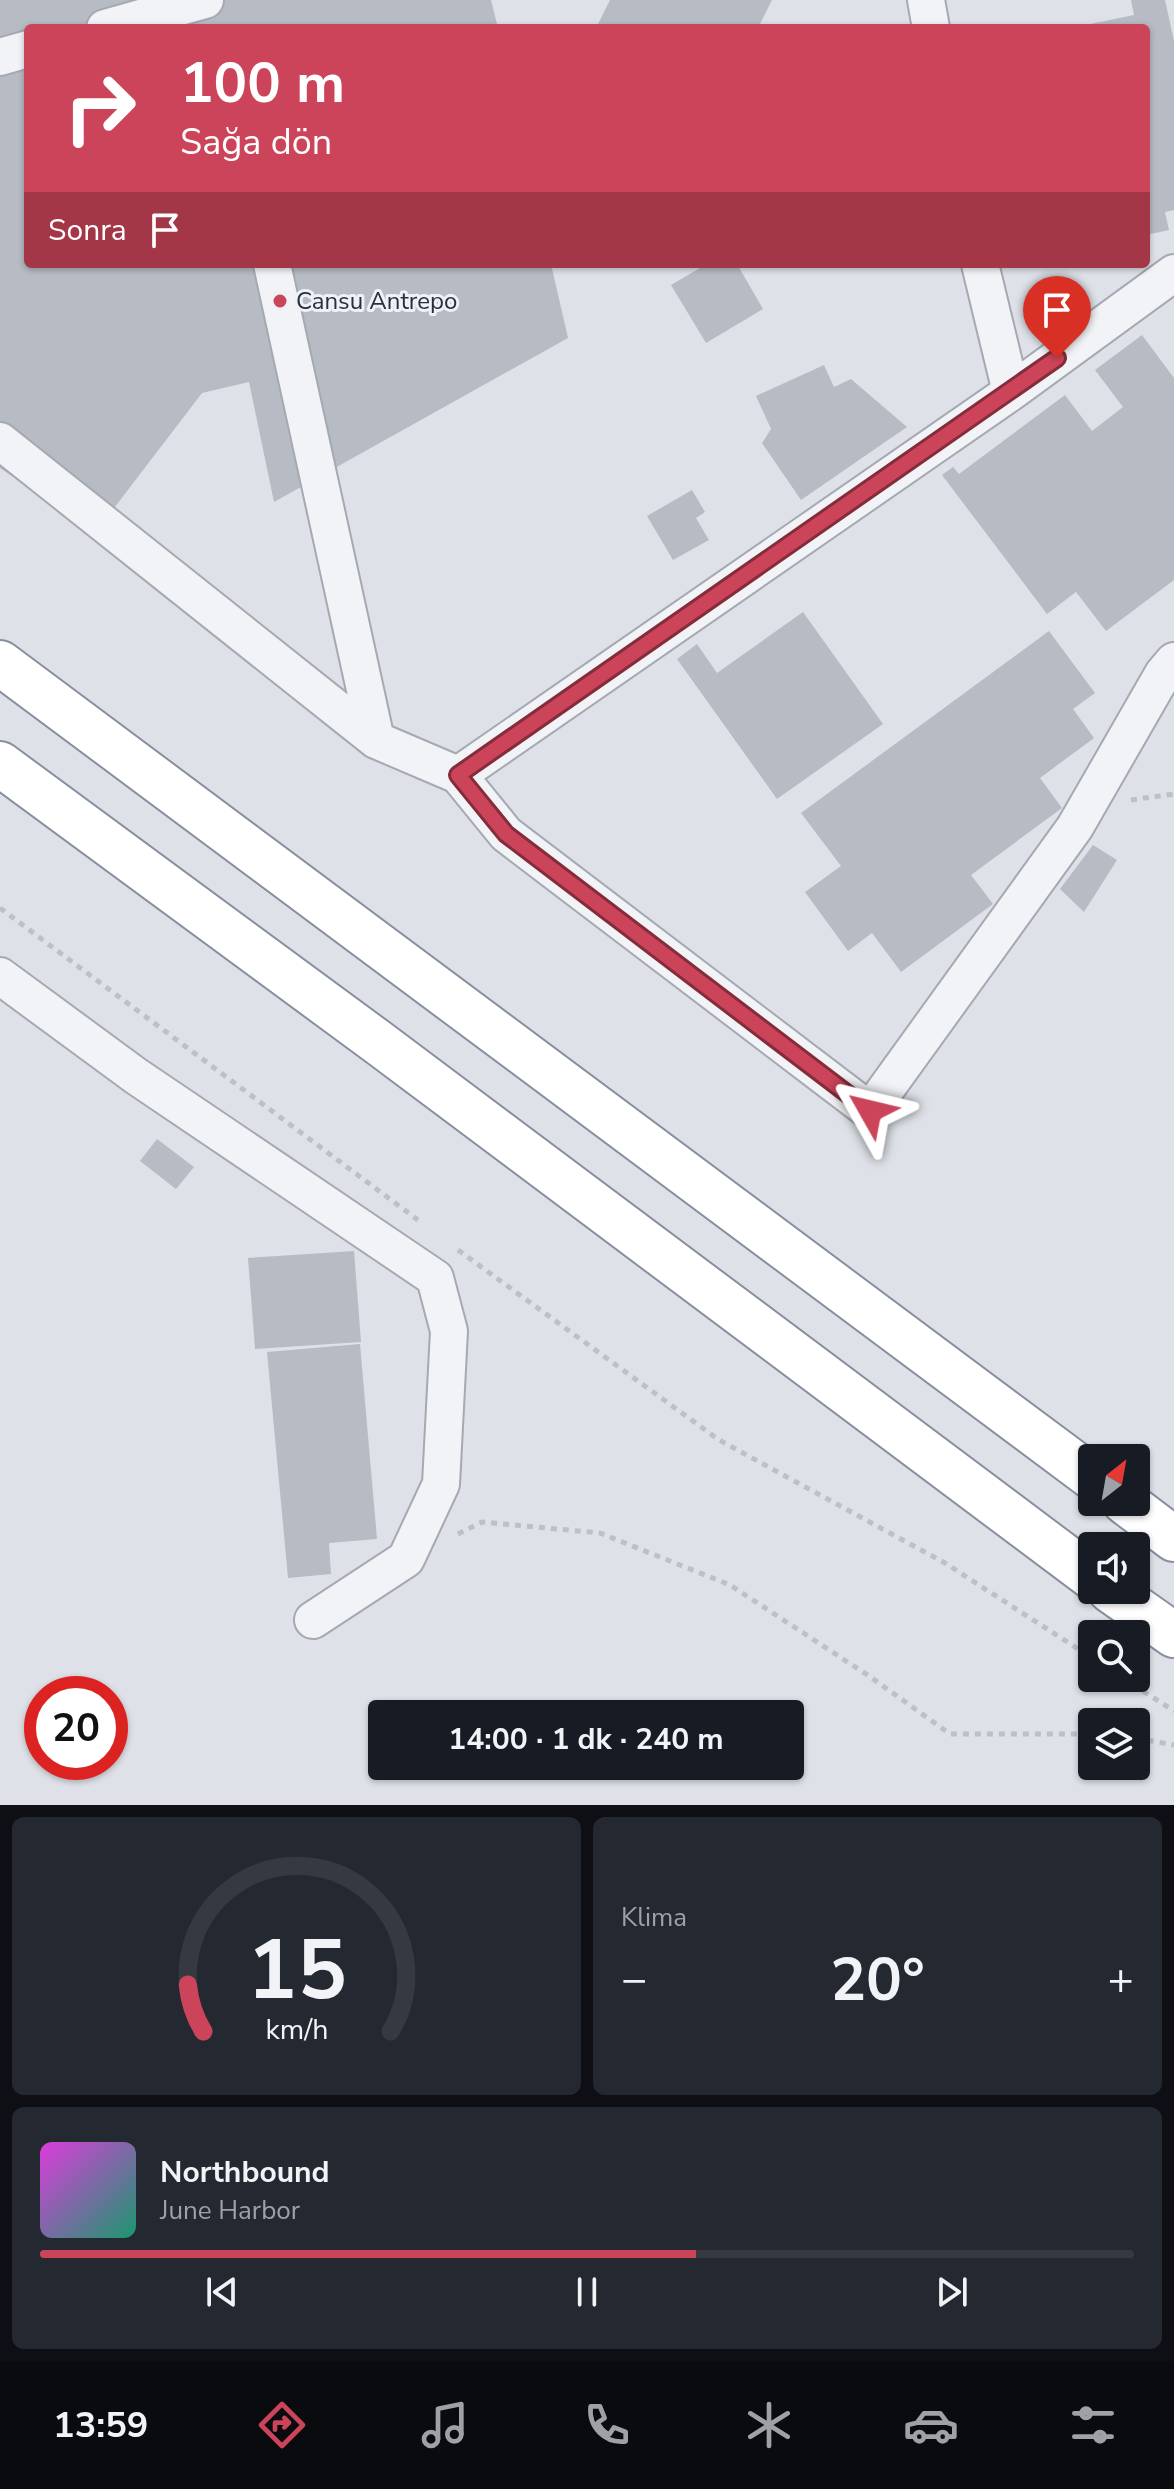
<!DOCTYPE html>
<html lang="tr">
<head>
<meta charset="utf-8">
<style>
	:root { --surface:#171b24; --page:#242831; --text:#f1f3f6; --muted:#9ea1a6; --line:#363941; --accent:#cc4459 }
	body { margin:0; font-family:"Nunito Sans",sans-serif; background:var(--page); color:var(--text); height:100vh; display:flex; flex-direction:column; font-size:30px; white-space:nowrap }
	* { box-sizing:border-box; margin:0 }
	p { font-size:26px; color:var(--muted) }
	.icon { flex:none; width:44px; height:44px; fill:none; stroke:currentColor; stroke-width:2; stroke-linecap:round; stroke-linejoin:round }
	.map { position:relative; height:1805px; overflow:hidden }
	.details { display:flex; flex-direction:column; gap:12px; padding:12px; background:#0d0f14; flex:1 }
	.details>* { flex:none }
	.top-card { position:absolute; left:24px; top:24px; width:1126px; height:244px; border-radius:8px; box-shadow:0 2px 6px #0004; background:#cc4459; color:#fff; overflow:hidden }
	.needle { width:52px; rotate:31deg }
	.controls { position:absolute; left:1078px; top:1444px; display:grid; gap:16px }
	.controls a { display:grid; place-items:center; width:72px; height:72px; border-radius:8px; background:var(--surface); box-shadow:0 2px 6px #0004; font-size:40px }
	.speed { position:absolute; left:24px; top:1676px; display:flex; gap:16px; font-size:40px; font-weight:700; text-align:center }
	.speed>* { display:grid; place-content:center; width:104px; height:104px; border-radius:50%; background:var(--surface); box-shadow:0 2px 6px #0004; line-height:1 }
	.speed .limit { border:12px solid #d22; background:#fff; color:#111 }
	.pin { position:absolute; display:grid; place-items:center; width:68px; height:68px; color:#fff; margin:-82px -34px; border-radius:50% 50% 50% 0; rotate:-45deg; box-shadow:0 0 8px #0007 }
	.pin .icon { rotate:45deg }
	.me { position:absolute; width:88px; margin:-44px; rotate:307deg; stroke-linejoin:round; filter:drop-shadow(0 0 6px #0008) }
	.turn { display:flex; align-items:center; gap:28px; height:168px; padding:0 24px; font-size:36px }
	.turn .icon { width:104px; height:104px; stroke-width:2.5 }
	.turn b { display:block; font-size:56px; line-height:68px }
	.then { display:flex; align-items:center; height:76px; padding:0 24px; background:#0003; gap:16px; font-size:30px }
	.big { font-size:60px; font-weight:700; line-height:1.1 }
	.details .card { flex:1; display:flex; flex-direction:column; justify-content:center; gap:12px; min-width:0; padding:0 28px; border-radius:12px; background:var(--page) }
	.details .dial { align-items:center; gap:0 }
	.dial svg { height:208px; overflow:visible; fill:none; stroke:var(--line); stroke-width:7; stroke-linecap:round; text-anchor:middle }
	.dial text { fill:var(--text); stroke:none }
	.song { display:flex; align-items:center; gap:24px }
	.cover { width:96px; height:96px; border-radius:12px; background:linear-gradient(135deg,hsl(300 70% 55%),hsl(160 70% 35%)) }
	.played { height:8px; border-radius:4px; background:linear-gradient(90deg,var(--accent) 60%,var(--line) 60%) }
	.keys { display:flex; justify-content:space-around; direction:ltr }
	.heat { display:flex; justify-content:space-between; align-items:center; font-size:44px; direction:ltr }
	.details .tiles { flex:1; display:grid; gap:12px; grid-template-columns:1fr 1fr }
	.card:last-child { grid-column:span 2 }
	.trip { position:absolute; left:368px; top:1700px; width:436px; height:80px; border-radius:8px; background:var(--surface); box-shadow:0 2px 6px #0004; font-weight:700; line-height:80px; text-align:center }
	.menu { display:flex; height:128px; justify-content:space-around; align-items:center; background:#090b0e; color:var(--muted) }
	.menu .icon { width:56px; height:56px }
	.menu .selected { color:var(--accent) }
	.menu b { font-size:36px; color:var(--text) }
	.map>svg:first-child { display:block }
</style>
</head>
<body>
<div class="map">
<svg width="1174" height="1805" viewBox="0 0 1174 1805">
	<rect width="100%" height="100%" fill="#dee2e8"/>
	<!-- building -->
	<path fill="#b6bbc4" d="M0,0h491l7,28h-470v236h523l17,74 -294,164 -25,-120 -47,11 -107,140 -95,-65z
		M610,0h162l-14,28h-162z
		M1131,0h34l9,41v169l-9,2 4,18 -23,5v-207l-70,-1 58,-12z
		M707,264h30l26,45 -57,34 -35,-58z
		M1142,335l32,43v202l-68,51 -30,-39 -29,22 -105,-139 11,-8 6,7 106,-79 27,36 31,-24 -28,-37z
		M824,365l10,22 17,-8 56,48 -106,73 -39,-57 9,-14 -15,-33z
		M692,490l13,22 -9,6 13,22 -36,20 -26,-44z
		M803,612l80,112 -106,75 -100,-140 20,-15 20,29z
		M1049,631l46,62 -22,16 21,29 -54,40 22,30 -91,67 22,29 -92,68 -29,-39 -24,18 -43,-59 36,-26 -40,-53z
		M1093,845l24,15 -33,52 -24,-23z
		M157,1139l37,28 -18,22 -36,-28z
		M354,1251l7,91 -106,7 -7,-91z
		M360,1344l17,195 -48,4 2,31 -43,4 -21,-226z"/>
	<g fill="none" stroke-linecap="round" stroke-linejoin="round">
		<defs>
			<path id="minor" d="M926,0l5,28
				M105,28l100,-28
				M0,57l28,-8
				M272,264l104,476
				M1011,392l163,-119
				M0,441l376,299 82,35 48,59 364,277 205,-284 88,-153 11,-13
				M458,775l553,-383 -31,-128
				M0,976l136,100 299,202 14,53 -8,153 -35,75 -93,61"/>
			<path id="highway" d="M0,663l1092,814
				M0,764l379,279 713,534
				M1125,1502l49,37
				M1110,1590l64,45"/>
		</defs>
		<!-- minor casing -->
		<use href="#minor" stroke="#a4a9b2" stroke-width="40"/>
		<!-- highway casing -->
		<use href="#highway" stroke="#86909e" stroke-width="48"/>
		<!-- path -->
		<path stroke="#bdc0c6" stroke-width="5" stroke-dasharray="6 6" stroke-linecap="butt" d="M1131,800l43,-6
			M0,908l418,312
			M458,1250l261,190 226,123 147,95
			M458,1534l24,-12 118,11 130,52 139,91 81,58h142
			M1123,1678l51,33
			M1136,1738l38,7"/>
		<!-- minor -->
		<use href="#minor" stroke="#f1f3f6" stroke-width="36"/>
		<!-- highway -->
		<use href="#highway" stroke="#fff" stroke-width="44"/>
	</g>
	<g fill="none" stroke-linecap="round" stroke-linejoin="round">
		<defs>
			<path id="route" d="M870,1111l-364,-277 -48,-59 599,-417"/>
		</defs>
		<!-- route casing -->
		<use href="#route" stroke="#852c3a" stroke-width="20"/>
		<!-- route -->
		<use href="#route" stroke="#cc4459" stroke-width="14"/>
	</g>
	<!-- markers -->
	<circle fill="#cc4459" stroke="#eef1f5" stroke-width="3" cx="280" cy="301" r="8"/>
	<g text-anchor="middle" stroke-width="6" stroke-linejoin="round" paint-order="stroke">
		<!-- poi labels -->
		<g font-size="24" fill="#28303e" stroke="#eef1f5" text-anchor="start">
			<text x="296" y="309">Cansu Antrepo</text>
		</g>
	</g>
</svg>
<div class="controls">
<a><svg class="needle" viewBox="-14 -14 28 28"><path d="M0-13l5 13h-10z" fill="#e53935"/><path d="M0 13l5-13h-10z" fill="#9ea1a6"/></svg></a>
<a><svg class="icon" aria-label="sound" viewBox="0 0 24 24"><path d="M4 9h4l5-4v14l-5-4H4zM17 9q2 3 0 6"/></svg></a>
<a><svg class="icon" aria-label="search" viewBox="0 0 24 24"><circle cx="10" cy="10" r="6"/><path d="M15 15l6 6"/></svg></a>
<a><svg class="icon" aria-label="layers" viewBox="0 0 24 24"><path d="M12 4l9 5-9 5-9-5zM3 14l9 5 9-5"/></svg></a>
</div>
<div class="speed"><div class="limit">20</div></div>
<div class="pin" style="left:1057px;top:358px;background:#d93025"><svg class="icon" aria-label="arrive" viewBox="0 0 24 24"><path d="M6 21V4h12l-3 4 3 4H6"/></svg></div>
<svg class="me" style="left:870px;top:1111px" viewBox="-20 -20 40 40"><path d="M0-17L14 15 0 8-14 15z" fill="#cc4459" stroke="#fff" stroke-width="4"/></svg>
<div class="trip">14:00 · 1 dk · 240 m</div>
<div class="top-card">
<div class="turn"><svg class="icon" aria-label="right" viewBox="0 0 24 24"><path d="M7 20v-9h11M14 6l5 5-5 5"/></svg><div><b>100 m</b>Sağa dön</div></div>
<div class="then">Sonra<svg class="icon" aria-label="arrive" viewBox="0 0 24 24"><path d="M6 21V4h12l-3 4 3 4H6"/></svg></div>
</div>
</div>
<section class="details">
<div class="tiles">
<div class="card dial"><svg viewBox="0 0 100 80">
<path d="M14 69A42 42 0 1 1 86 69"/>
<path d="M14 69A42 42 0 0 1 8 51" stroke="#cc4459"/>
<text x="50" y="56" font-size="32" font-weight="700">15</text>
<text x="50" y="72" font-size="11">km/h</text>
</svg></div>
<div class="card"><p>Klima</p>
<div class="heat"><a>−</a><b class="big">20°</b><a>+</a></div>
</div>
<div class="card">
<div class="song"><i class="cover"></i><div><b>Northbound</b><p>June Harbor</p></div></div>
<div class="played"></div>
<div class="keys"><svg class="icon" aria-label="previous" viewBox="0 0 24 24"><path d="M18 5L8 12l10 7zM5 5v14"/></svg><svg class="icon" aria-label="pause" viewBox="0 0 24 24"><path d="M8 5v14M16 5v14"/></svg><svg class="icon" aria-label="next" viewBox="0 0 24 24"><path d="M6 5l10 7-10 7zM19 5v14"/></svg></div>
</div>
</div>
</section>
<nav class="menu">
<b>13:59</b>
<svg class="icon selected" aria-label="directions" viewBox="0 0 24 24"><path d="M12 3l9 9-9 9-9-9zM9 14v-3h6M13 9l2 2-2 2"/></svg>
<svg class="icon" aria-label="music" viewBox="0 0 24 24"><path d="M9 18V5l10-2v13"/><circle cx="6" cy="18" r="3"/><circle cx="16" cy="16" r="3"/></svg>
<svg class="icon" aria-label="phone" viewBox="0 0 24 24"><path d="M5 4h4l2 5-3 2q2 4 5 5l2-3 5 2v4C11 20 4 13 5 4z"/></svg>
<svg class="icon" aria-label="climate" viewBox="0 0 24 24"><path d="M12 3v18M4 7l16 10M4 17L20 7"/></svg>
<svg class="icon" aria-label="car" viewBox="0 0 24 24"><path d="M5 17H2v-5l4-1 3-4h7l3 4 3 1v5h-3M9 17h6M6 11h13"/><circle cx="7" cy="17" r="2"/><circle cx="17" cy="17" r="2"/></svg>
<svg class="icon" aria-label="filters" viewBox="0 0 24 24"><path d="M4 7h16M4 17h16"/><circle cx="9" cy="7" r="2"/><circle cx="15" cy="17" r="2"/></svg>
</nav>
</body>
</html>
